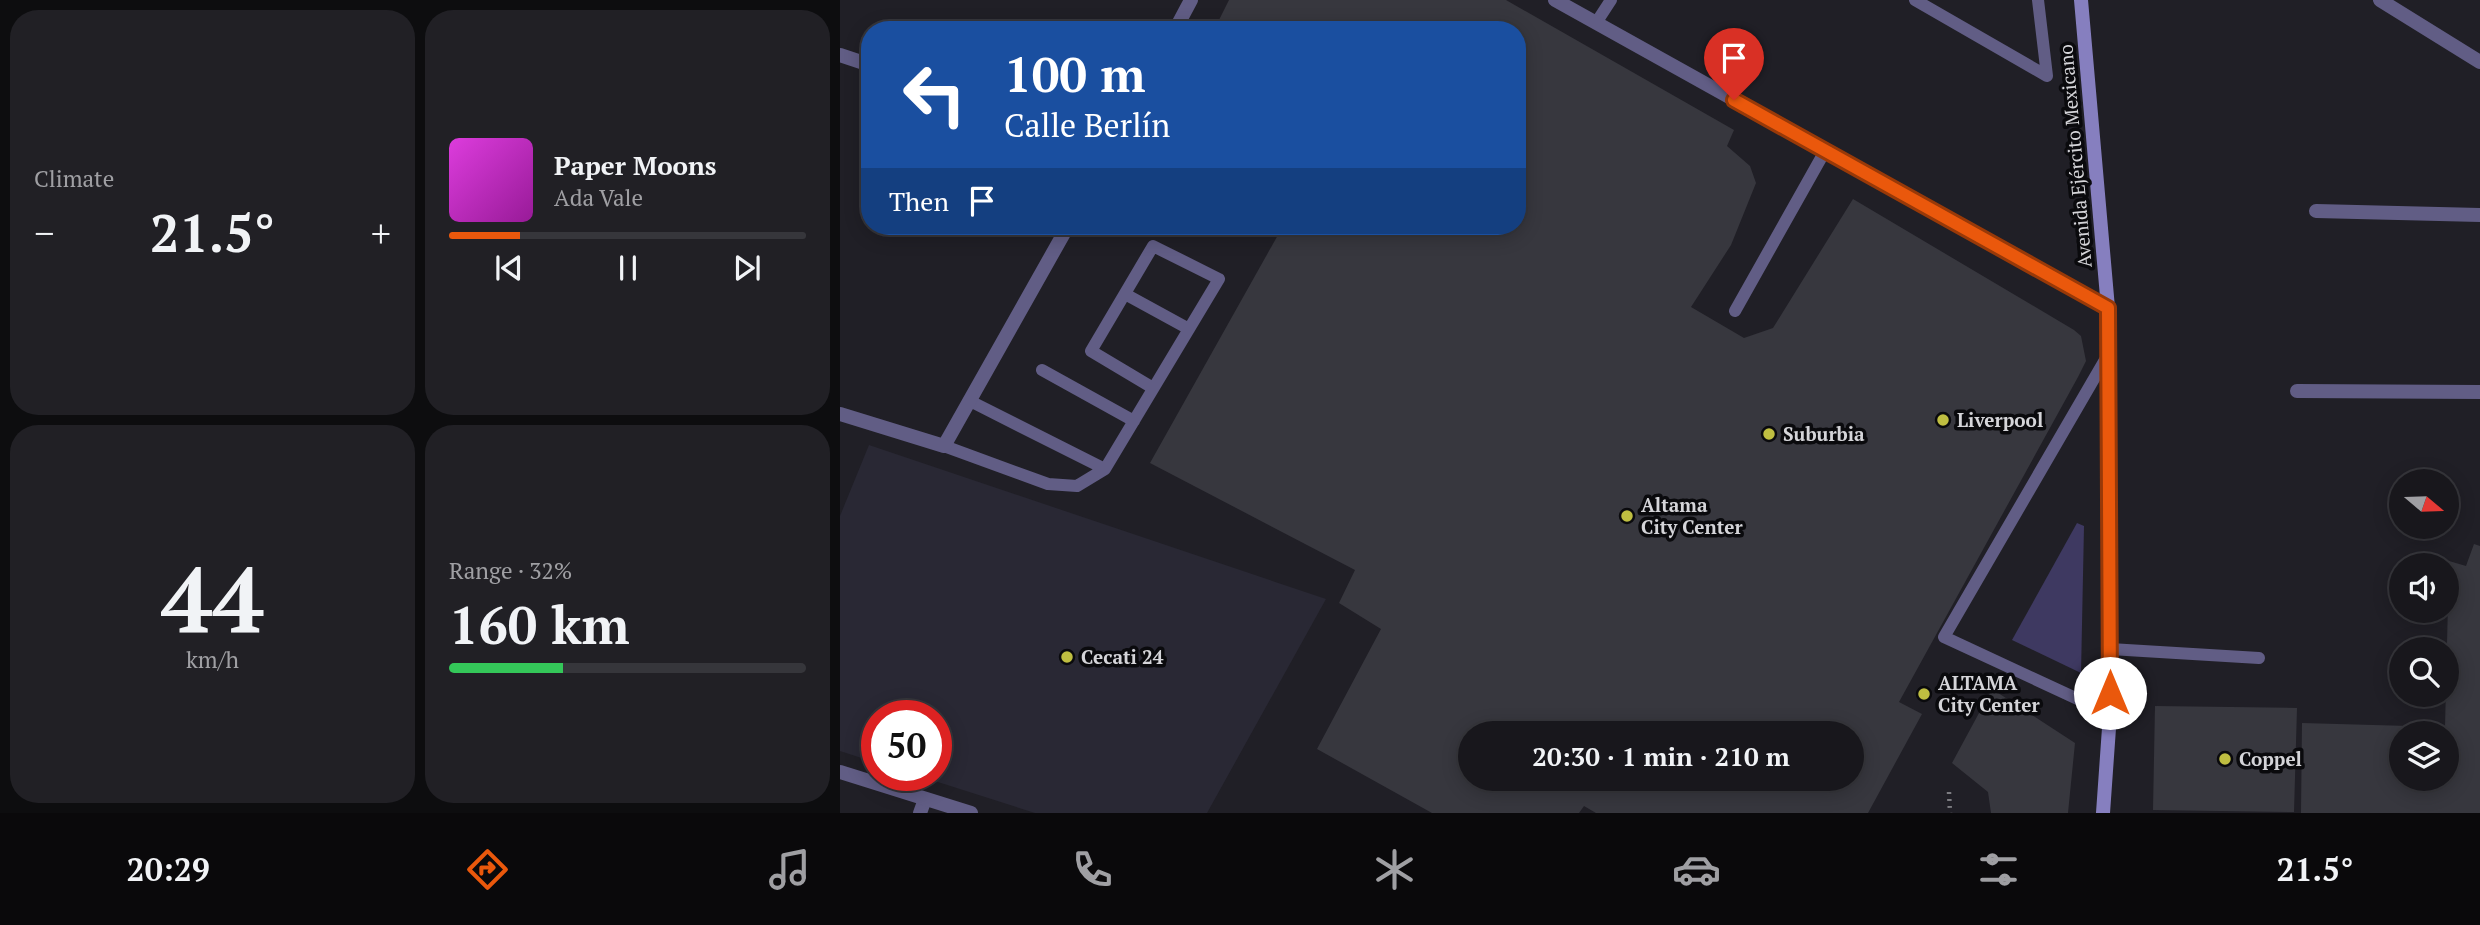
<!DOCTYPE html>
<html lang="en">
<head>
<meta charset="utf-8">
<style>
	:root { --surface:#18171c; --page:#212025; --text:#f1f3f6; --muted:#9f9fa3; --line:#36363b; --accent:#ea580c }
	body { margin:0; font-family:"PT Serif",serif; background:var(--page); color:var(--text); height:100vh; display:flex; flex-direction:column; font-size:26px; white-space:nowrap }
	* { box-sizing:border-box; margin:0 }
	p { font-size:23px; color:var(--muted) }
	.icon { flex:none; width:38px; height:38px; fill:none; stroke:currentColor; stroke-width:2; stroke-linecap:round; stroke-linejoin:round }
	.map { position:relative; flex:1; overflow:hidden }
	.sheet { display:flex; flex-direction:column; gap:10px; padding:10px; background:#0d0d0f; width:840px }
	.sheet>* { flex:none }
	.hud { position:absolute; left:21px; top:21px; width:665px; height:214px; border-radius:28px; box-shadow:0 4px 18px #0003,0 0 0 2px var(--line); background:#1a4fa0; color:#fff; overflow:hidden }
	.needle { width:46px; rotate:109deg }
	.fabs { position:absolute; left:1549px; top:469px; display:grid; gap:14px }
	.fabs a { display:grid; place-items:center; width:70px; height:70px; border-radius:50%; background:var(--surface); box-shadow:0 4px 18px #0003,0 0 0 2px var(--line); font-size:35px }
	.speed { position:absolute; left:21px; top:700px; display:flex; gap:14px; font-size:35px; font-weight:700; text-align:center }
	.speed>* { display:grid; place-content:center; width:91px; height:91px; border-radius:50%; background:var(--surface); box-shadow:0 4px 18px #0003,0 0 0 2px var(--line); line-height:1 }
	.speed .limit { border:10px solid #d22; background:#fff; color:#111 }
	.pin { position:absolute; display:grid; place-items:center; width:60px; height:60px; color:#fff; margin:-72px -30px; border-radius:50% 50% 50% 0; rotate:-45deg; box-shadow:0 0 7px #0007 }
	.pin .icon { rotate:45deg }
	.me { position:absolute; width:77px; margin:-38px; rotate:0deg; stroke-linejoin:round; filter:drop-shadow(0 0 5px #0008) }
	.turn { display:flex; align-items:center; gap:24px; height:147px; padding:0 28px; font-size:32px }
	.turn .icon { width:91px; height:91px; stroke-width:2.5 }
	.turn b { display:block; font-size:49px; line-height:60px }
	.then { display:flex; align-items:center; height:66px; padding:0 28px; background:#0003; gap:14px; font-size:26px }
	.big { font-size:52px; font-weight:600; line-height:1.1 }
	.sheet .card { flex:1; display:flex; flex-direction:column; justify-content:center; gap:10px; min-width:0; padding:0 24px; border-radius:28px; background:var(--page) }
	.sheet .dial { align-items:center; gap:0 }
	.dial b { font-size:91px; line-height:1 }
	.song { display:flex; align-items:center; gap:21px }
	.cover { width:84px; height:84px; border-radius:10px; background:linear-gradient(135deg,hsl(300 70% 55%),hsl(300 70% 35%)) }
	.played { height:7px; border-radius:4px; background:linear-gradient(90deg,var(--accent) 20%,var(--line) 20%) }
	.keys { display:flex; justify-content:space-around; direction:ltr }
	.heat { display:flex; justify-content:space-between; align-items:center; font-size:38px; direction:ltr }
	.charge { height:10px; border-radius:5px; background:linear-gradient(90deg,#34c759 32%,var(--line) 0) }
	.sheet .tiles { flex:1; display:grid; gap:10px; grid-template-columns:repeat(2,1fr) }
	.trip { position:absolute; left:618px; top:721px; width:406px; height:70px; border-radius:35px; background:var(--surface); box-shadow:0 4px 18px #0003,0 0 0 2px var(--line); font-weight:600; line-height:70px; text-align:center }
	.menu { display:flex; height:112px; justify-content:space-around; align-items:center; background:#0a090b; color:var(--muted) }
	.menu .icon { width:49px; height:49px }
	.menu .current { color:var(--accent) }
	.menu b { font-size:32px; color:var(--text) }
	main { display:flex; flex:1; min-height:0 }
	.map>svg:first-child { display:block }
</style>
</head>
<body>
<main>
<section class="sheet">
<div class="tiles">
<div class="card"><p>Climate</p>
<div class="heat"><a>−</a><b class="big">21.5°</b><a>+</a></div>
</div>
<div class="card">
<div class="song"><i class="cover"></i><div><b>Paper Moons</b><p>Ada Vale</p></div></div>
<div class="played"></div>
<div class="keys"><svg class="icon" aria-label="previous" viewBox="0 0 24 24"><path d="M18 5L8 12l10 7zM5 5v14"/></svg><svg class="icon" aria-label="pause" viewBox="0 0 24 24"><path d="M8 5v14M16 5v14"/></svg><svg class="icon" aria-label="next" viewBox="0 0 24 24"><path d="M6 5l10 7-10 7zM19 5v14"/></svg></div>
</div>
<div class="card dial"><b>44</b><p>km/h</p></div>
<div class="card"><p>Range · 32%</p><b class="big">160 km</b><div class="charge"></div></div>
</div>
</section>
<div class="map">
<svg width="1640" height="813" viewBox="0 0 1640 813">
	<rect width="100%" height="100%" fill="#201f26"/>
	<!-- built -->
	<path fill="#292834" d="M29,445l457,154 -119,214h-172l-119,-38h20v-59h-59v47l-37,-12v-235z"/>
	<!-- green -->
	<path fill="#3e3961" d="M1237,523l7,3 -3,147 -69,-33z"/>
	<!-- building -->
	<path fill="#37373e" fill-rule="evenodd" d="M389,0h277l228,130 -7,16 23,20 6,17 -25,62 -40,62 53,31 29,-10 80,-129 221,131 7,6 5,25 -8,16 -179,325 23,12 -54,99h-272l-12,-7 -5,7h-147l-115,-64 64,-120 -42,-26 16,-33 -205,-107 133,-237h234v-196h-303zM630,733h382v46h-382z
		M1634,544l6,2v267h-179l1,-90 143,4 4,-166 17,5zM1561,733h45v46h-45z
		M1152,689l83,54 -7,70h-77l-3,-21 -36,-29z
		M1315,706l142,2 -3,104 -141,-2z"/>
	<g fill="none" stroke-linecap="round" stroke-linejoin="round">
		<!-- path -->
		<path stroke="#7c7c81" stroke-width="4.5" stroke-dasharray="2 5" stroke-linecap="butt" d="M1109,792l1,21"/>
		<!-- service -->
		<path stroke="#615d85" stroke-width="12" d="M1075,0l132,76 -9,-76
			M756,23l15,-23
			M285,294l64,35
			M895,311l90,-160
			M1269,353l-165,284 166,77
			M202,370l92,51
			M130,401l135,68
			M104,446l104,38 29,2 28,-17 114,-190 -66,-33 -62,105 62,37
			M1270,649l149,9"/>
		<!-- minor -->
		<path stroke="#615d85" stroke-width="14" d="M715,0l553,308
			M335,30l16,-30
			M0,55l30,10
			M1476,211l164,4
			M1457,391l183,1
			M0,414l104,32 124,-220
			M80,813l5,-14"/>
		<!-- tertiary -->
		<path stroke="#615d85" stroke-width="14" d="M1540,0l100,62
			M0,772l131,41"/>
		<!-- secondary -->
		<path stroke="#867fbf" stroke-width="14" d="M1241,0l27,308 2,406 -7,99"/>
	</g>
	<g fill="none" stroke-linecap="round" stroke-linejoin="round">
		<defs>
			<path id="route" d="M894,100l374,208 2,385"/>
		</defs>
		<!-- route casing -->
		<use href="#route" stroke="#983908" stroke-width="18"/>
		<!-- route -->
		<use href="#route" stroke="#ea580c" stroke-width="12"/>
	</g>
	<!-- markers -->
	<g fill="#bfbe41" stroke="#0a0a0d" stroke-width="2.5">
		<circle cx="1103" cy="420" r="7"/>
		<circle cx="929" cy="434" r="7"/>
		<circle cx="787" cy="516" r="7"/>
		<circle cx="227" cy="657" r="7"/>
		<circle cx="1084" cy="694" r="7"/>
		<circle cx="1385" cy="759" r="7"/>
	</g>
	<g text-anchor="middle" stroke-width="7" stroke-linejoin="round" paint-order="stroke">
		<!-- street labels -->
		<g font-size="19" fill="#d5d5d9" stroke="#0a0a0d">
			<text transform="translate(1235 156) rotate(-95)" y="7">Avenida Ejército Mexicano</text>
		</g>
		<!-- poi labels -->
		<g font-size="19" font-weight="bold" fill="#d5d5d9" stroke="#0a0a0d" text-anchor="start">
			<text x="1117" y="427">Liverpool</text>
			<text x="943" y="441">Suburbia</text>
			<text x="801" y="512">Altama<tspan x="801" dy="22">City Center</tspan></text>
			<text x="241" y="664">Cecati 24</text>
			<text x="1098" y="690">ALTAMA<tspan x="1098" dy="22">City Center</tspan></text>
			<text x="1399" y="766">Coppel</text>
		</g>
	</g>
</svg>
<div class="fabs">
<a><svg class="needle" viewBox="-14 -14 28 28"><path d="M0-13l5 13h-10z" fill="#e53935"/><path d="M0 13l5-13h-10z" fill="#9f9fa3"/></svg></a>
<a><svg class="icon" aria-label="sound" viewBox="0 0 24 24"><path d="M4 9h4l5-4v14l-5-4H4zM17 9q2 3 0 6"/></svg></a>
<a><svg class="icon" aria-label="search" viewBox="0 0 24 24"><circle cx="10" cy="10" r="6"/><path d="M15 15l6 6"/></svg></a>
<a><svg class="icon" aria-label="layers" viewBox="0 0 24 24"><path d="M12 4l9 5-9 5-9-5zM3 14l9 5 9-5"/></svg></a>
</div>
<div class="speed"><div class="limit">50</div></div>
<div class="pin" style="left:894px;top:100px;background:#d93025"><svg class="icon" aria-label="arrive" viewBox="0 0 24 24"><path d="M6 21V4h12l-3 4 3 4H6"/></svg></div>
<svg class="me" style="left:1270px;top:693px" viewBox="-20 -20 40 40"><circle r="19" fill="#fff"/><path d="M0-13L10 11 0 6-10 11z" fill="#ea580c"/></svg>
<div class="trip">20:30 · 1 min · 210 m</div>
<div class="hud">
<div class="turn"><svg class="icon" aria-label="left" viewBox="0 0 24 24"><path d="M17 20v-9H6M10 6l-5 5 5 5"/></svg><div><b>100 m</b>Calle Berlín</div></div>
<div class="then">Then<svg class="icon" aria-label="arrive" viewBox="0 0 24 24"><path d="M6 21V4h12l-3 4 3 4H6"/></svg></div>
</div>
</div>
</main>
<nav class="menu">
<b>20:29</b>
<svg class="icon current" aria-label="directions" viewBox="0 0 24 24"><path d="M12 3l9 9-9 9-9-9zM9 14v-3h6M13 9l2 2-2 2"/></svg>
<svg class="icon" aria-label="music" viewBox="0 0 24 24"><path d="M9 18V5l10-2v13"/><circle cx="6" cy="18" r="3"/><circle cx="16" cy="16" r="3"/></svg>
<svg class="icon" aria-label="phone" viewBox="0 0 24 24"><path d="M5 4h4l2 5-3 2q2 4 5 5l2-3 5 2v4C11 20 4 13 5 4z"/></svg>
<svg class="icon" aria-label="climate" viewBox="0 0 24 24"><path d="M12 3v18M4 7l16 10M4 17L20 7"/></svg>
<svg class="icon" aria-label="car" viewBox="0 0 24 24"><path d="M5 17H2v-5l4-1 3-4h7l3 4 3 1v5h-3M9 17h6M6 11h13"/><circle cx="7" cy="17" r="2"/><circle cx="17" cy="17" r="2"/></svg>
<svg class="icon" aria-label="filters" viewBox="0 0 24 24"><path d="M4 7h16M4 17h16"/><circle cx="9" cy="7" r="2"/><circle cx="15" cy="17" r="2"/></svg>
<b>21.5°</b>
</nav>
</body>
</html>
